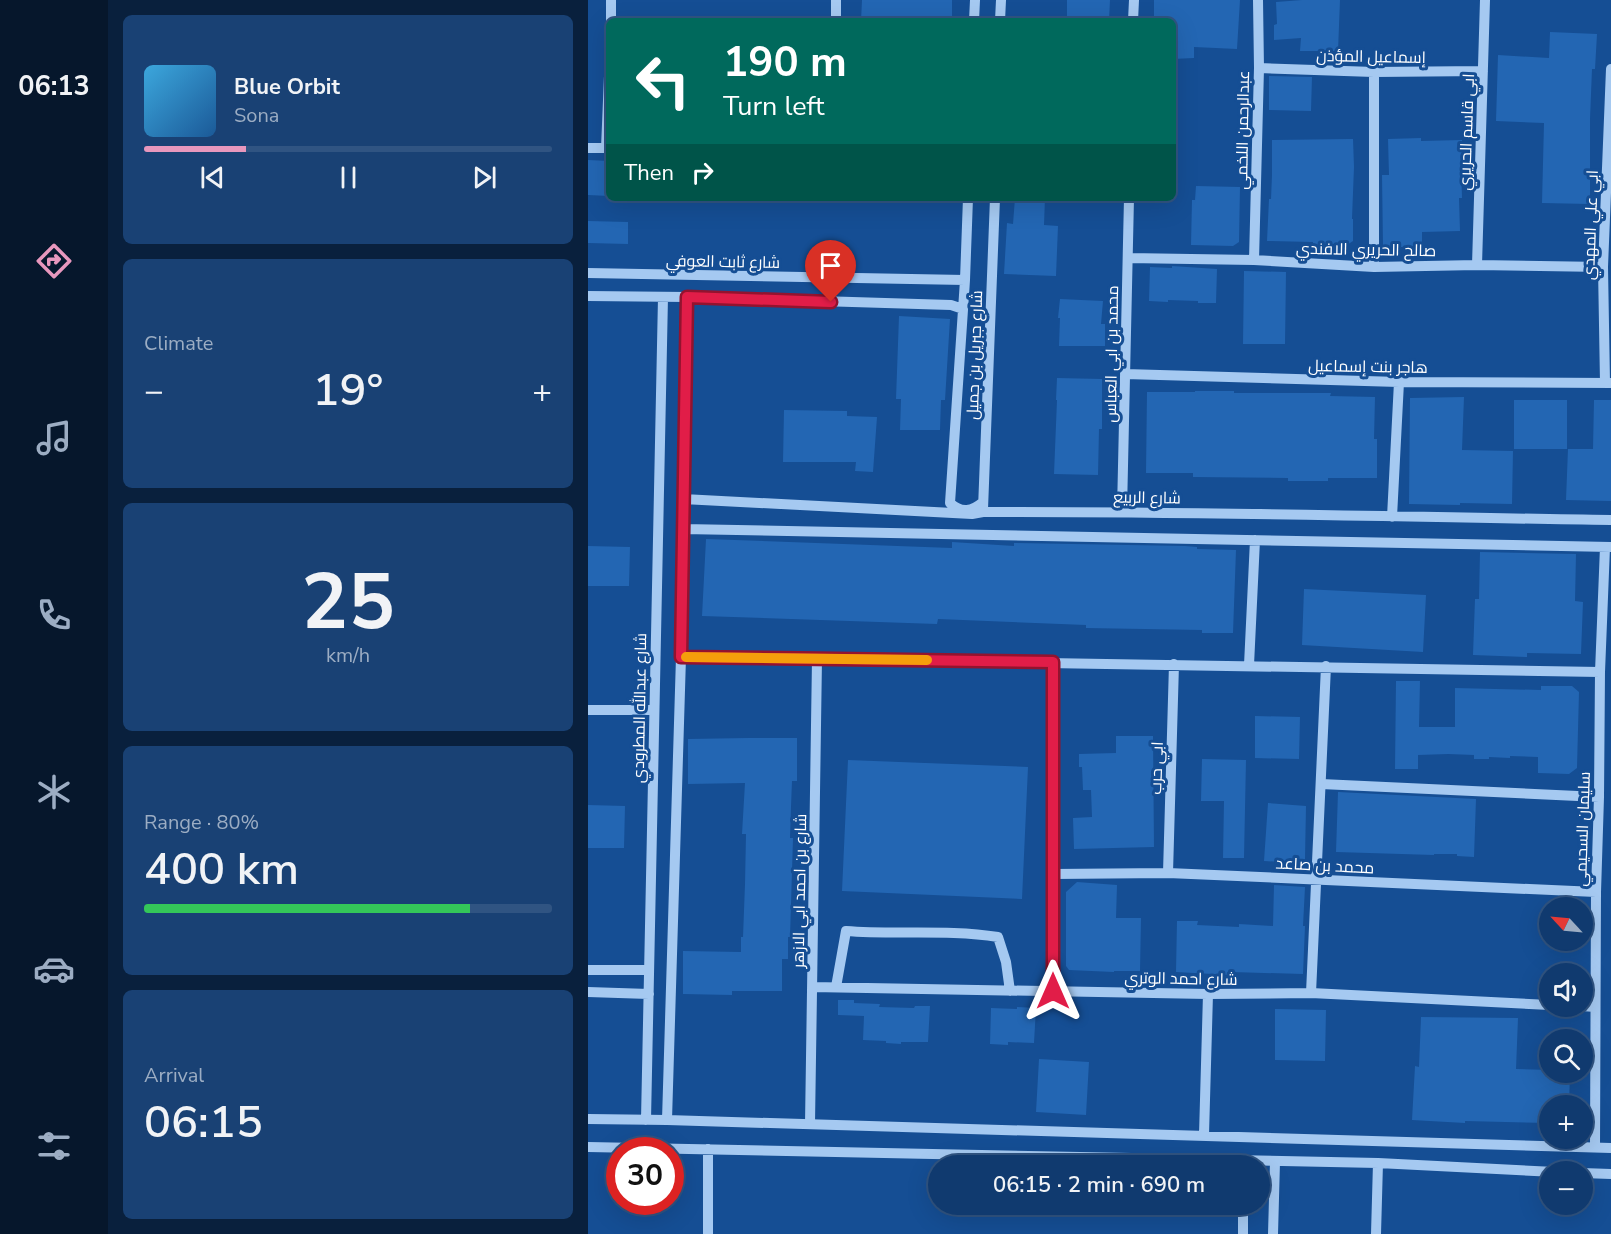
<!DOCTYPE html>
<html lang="en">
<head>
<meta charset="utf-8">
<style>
	:root { --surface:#103a6f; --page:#194174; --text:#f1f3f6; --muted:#9cadc3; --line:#305482; --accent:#e797bd }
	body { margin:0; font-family:"Nunito Sans",Cairo,sans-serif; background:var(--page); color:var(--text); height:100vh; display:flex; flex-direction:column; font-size:22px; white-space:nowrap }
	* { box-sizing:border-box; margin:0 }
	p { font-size:20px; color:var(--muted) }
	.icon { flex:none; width:33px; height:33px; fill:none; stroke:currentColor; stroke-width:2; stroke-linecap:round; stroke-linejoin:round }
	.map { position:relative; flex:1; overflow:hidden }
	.side { display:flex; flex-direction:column; gap:15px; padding:15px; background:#09203d; width:480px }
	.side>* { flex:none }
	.banner { position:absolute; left:18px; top:18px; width:570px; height:183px; border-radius:9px; box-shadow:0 6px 24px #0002,0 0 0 2px var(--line); background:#00695c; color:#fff; overflow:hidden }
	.needle { width:39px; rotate:296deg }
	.controls { position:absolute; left:951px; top:897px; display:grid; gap:12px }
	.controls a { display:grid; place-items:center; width:54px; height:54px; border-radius:50%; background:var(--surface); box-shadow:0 6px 24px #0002,0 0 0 2px var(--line); font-size:30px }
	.speed { position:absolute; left:18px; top:1137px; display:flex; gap:12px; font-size:30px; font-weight:700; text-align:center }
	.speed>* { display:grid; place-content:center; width:78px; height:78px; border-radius:50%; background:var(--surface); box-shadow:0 6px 24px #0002,0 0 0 2px var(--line); line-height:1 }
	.speed .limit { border:9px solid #d22; background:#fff; color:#111 }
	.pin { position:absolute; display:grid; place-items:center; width:51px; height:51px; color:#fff; margin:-62px -26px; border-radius:50% 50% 50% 0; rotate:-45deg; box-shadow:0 0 6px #0007 }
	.pin .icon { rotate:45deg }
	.me { position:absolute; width:66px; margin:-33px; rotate:0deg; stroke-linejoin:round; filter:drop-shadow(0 0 4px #0008) }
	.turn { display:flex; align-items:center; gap:21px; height:126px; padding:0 18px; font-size:27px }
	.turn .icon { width:78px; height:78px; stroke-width:2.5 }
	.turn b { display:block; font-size:42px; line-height:51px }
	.then { display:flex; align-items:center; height:57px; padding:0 18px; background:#0003; gap:12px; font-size:22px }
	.big { font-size:45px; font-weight:600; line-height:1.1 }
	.side .tile { flex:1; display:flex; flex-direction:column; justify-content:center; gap:9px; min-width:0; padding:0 21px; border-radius:9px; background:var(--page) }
	.side .dial { align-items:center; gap:0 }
	.dial b { font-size:78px; line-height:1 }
	.song { display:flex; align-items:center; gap:18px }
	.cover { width:72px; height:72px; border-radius:9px; background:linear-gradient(135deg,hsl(200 70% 55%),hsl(210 70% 35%)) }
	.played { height:6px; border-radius:3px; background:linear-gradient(90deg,var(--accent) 25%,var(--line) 25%) }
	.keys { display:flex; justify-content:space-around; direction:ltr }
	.heat { display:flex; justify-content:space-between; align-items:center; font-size:33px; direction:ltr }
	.charge { height:9px; border-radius:4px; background:linear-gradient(90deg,#34c759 80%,var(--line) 0) }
	.trip { position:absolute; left:340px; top:1155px; width:342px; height:60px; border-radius:30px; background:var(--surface); box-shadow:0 6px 24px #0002,0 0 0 2px var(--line); font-weight:600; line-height:60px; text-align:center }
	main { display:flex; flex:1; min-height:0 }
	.tab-bar { display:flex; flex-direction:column; width:108px; justify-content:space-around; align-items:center; background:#06172c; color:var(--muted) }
	.tab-bar .icon { width:42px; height:42px }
	.tab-bar .on { color:var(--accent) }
	.tab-bar b { font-size:27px; color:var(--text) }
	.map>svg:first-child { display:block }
</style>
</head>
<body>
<main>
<nav class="tab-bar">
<b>06:13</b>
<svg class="icon on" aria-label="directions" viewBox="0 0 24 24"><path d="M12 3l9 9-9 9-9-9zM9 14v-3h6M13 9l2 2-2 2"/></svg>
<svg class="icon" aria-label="music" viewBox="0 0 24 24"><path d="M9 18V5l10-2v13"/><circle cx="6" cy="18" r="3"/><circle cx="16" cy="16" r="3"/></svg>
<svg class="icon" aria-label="phone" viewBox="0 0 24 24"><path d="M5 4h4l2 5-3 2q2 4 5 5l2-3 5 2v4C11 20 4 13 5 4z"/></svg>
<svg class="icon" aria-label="climate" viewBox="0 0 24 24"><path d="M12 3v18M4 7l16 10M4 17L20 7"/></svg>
<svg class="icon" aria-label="car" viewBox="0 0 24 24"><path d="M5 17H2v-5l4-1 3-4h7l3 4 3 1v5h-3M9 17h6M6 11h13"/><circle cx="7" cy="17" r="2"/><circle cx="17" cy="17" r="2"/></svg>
<svg class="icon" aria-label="filters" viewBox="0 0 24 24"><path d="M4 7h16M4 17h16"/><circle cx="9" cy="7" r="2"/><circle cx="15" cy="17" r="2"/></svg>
</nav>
<section class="side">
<div class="tile">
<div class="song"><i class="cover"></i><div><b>Blue Orbit</b><p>Sona</p></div></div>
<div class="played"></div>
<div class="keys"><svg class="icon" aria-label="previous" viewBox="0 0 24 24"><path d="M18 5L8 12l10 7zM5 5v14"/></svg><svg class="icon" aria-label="pause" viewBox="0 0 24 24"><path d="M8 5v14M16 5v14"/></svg><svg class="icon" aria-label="next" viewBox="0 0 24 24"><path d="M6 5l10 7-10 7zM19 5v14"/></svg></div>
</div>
<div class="tile"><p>Climate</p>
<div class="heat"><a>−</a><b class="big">19°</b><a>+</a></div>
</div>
<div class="tile dial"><b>25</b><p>km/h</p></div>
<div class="tile"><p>Range · 80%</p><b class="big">400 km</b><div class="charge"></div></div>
<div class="tile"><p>Arrival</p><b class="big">06:15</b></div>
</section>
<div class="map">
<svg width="1023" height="1234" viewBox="0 0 1023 1234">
	<rect width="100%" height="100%" fill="#154e94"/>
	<!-- building -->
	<path fill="#2366b3" d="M274,0h90v21h-91z
		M479,0h43l-1,21h-42z
		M566,0h86l-3,49 -43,-2v11l-21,1v-38h-19z
		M714,0h38l-2,51h-38l1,-13 -27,2v-15l3,-1 -1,-22z
		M962,32l47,2 -2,35h-3l-2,50v85l-48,-1 2,-80 -48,-2 2,-66 51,3z
		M681,76l43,1 -1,34 -42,-1z
		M833,138v3l41,-1 2,25h-3l1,33h-3l1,33 -38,1v15h-39l-1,-72h7l-1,-36z
		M765,139l1,28 -2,52h1v22l-6,4 -34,1v-4l-46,-1 2,-42h2l1,-24v-35z
		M0,160l21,1v35l-21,-1z
		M608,186l44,1 -1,55 -6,4 -42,-1 1,-45h3z
		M427,198h30l-1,27 14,1 -2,50 -52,-2 3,-51 6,1z
		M0,221l40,1v22l-40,-1z
		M584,266l45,3 -1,34h-18v-2l-30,-1v2l-19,-1 1,-34 22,1z
		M656,271l42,1 -1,72h-42z
		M472,299l43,2 -2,23h4v22h-46l1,-28h-2z
		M311,316l51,3 -5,81h-4l-1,30h-40l1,-31h-5z
		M469,378l45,1v50h-3l-1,46 -44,-1 3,-74h-1z
		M607,391h39v2h97l-1,3 45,1 -1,42h3v39h-49v3h-40v-3l-95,-1v-4h-47l1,-81h48z
		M876,397l-2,53 51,1 -1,53 -52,-1v2l-51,-1 1,-106z
		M926,400h53v49h-53z
		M1006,400h17v101l-45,-1 2,-51h25z
		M196,410l63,1v5l30,1 -4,55 -18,-1 1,-9h-73z
		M118,539l246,9v-6l62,4v-3l171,3 12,1v2l39,1 -3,83h-31v-3l-116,-2v-3l-148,-6 -1,5 -235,-8z
		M0,546l42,1 -1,39h-41z
		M892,552l96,2 -1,47 8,1 -2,52 -54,-1v4l-54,-2 2,-56h4z
		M716,589l122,6 -3,57 -121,-7z
		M808,681h24l-1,46h36v-39l86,2v-4h31l7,6 -2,76 -8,6 -31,-1v-16l-28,-1v2l-21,-1v2h-15v-4l-26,-1 -30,1v14h-23z
		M667,716l45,1 -1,42 -44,-1z
		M528,736h37l1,111 -80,2 -1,-31 19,-1 -1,-27h-8l-1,-23h-3v-13l37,-1z
		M160,738h49v43h-5l-1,26 -1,31h3l-3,99h-2v22h-6v32h-50v4l-49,-1v-43l58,1v-15h2l2,-53 1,-50h-4l3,-51 -57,1v-45z
		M614,759l44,1 -2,98h-21l1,-57h-23z
		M260,760l180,7 -6,132 -180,-8z
		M750,792l138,7 -2,58 -17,-1v-2h-23v1l-98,-3z
		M680,803l38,3 -1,53 -5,4 -36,-2z
		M0,805l37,1 -1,42h-36z
		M489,882l40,3 -1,33h25l-1,53h-26v1l-45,-2 -3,-4v-74z
		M686,885l31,2 -2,39h2l-2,48 -71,-2 -1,3 -55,-3 1,-51h21l-1,4 42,2v-3l34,2z
		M250,1000h16v3l26,1 -1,3 35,1 1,-2h15l-2,36h-27v2l-15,-1v-2l-23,-1 1,-24 -26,-1z
		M429,1007l19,1 -2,35 -26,-1v3l-18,-1 1,-36 26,1z
		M687,1009l51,1 -1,51 -50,-1z
		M833,1017l97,1 -2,51 34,1v2h20l-1,34h-19v17l-85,-2v2l-53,-3 3,-54 4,1z
		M451,1059l50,3 -3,53 -50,-3z"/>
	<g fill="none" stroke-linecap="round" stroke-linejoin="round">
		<!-- minor -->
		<path stroke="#a5c9f1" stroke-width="10" d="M23,21v-21
			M248,21v-21
			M386,21l1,-21
			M412,21l1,-21
			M545,21l1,-21
			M671,68l115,4 109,-1
			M786,72v195
			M0,148h21
			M18,148l3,-72
			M380,198l-3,82 -15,223c12,11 22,8 33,-1
			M540,258l126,2 120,7 103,-2 126,2
			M666,260l5,-192 -1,-68
			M889,265l8,-265
			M0,273l377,7
			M0,296l99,1 264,8 12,4
			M537,374l274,8 212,1
			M1017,383l-2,-116 8,-198
			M95,499l289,15 11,-2c209,-1 419,5 628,8
			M395,509l12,-311
			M534,511l7,-313
			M804,517l7,-135
			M95,529l928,18
			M93,657l919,15
			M465,662v329
			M661,665l6,-125
			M0,710h66
			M733,784l278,13
			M580,873l6,-209
			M465,874l115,-1 428,19
			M0,970h61
			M224,987l396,7 103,-1 239,12
			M248,987l10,-56c50,4 102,-2 152,6l8,25 4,29
			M0,992l61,2
			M723,993l15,-327
			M994,1006l13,1
			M0,1119l79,1 944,28
			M58,1120l17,-823
			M79,1120l14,-463 6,-360
			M222,1124l7,-465
			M616,1135l4,-141
			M0,1147l790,16 177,9
			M1007,1147l1,-255 3,-95 1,-125 5,-125
			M120,1149v85
			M994,1173l29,1
			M655,1234v-30
			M685,1234l2,-72
			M788,1234l2,-71"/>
	</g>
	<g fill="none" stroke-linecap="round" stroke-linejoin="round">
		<defs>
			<path id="route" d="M243,302l-144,-5 -6,360 372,5v329"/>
		</defs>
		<!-- route casing -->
		<use href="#route" stroke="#92132f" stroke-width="15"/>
		<!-- route -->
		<use href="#route" stroke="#e11d48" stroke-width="10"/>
		<!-- slow -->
		<path stroke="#f59e0b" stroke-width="10" d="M98,657l241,3"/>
	</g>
	<g text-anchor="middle" stroke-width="6" stroke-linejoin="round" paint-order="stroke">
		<!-- street labels -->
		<g font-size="16" fill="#fff" stroke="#154e94">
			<text transform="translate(783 56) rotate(1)" y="6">إسماعيل المؤذن</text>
			<text transform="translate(654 130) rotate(-89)" y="6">عبدالرحمن اللخمي</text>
			<text transform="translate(878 132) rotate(-88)" y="6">ابي قاسم الحريري</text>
			<text transform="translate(1002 225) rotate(-88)" y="6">ابي علي المهدي</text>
			<text transform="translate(778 249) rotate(1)" y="6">صالح الحريري الافندي</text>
			<text transform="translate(135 261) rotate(1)" y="6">شارع ثابت العوفي</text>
			<text transform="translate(523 354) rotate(-89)" y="6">محمد بن ابي العباس</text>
			<text transform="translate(386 355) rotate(-88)" y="6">شارع جبريل بن جميل</text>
			<text transform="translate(780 366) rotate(1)" y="6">هاجر بنت إسماعيل</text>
			<text transform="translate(559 497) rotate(1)" y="6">شارع الربيع</text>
			<text transform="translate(51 708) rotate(-89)" y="6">شارع عبدالله المطرودي</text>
			<text transform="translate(568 768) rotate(-88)" y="6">ابي حرب</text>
			<text transform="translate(994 829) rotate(-88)" y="6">سليمان السحيمي</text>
			<text transform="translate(737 865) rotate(3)" y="6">محمد بن صاعد</text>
			<text transform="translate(211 891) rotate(-89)" y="6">شارع بن احمد ابي الازهر</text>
			<text transform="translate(593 978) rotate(1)" y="6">شارع احمد الوتري</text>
		</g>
	</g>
</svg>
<div class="controls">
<a><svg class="needle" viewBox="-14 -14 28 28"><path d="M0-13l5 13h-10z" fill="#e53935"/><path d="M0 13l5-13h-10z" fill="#9cadc3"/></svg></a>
<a><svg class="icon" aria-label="sound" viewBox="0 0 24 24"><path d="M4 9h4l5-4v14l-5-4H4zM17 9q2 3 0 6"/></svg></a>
<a><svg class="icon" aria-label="search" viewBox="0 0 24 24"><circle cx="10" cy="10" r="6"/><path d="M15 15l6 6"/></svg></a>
<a>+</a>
<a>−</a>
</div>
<div class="speed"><div class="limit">30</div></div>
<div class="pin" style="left:243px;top:302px;background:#d93025"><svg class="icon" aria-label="arrive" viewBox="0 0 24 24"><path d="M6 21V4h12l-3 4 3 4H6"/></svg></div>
<svg class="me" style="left:465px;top:991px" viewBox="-20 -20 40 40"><path d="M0-17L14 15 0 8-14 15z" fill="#e11d48" stroke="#fff" stroke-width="4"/></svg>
<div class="trip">06:15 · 2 min · 690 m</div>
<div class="banner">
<div class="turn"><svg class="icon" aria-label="left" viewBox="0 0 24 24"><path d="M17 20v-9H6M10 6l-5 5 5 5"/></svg><div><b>190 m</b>Turn left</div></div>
<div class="then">Then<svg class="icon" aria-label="right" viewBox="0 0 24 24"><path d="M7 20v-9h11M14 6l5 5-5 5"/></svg></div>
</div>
</div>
</main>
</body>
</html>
